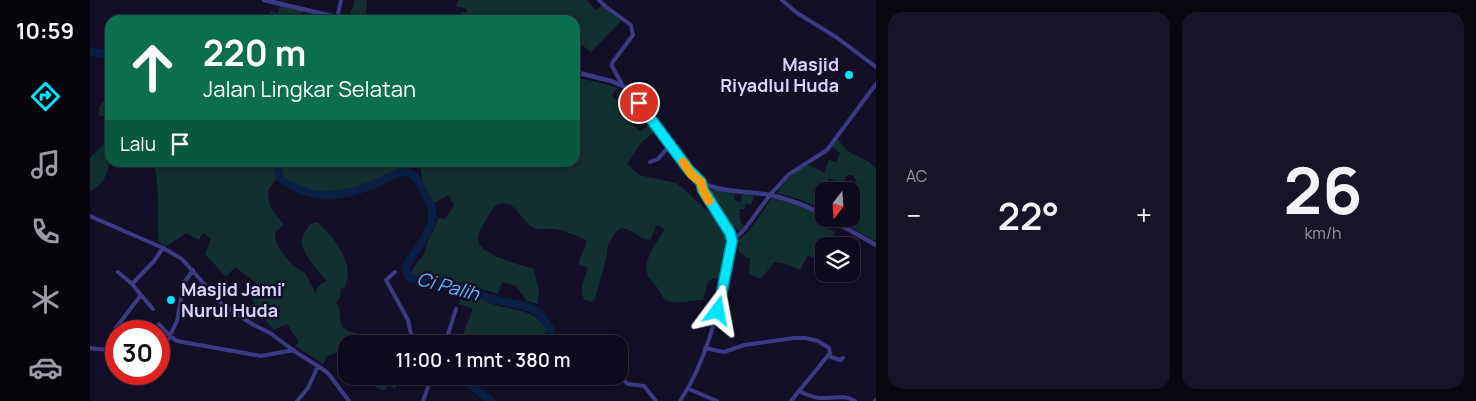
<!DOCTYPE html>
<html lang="id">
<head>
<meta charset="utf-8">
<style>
	:root { --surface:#0e0b1c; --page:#171425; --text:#f1f3f6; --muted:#9b9ba3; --line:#2e2b3b; --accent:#00e5ff }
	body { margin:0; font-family:Manrope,sans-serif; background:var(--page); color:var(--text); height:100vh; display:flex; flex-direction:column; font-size:19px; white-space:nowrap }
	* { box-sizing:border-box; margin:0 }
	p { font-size:16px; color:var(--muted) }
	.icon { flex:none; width:28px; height:28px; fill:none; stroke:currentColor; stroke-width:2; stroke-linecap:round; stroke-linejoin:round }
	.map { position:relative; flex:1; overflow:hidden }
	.sheet { display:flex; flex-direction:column; gap:12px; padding:12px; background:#08060f; width:600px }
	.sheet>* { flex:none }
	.top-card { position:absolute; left:15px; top:15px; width:475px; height:152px; border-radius:15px; box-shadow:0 2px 8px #0003,0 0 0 1px var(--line); background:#0b6e4f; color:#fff; overflow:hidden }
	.needle { width:32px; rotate:197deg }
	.fabs { position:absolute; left:725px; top:182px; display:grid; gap:10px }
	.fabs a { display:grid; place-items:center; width:45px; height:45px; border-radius:10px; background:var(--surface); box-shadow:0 2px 8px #0003,0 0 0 1px var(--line); font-size:25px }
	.speed { position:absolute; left:15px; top:320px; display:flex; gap:10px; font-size:25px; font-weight:700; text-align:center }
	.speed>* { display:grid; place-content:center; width:65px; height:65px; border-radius:50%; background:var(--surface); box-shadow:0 2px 8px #0003,0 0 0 1px var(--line); line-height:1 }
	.speed .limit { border:8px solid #d22; background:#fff; color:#111 }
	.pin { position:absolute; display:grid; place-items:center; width:42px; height:42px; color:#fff; margin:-21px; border:2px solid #fff; border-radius:50%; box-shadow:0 1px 5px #0007 }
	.me { position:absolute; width:55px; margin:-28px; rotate:13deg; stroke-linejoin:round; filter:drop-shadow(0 0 4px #0008) }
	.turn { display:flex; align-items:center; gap:18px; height:105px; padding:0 15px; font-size:22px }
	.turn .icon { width:65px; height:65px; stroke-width:2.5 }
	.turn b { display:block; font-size:35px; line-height:42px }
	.then { display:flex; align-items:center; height:48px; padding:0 15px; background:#0003; gap:10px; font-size:19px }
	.big { font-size:38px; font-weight:600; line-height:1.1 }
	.sheet .widget { flex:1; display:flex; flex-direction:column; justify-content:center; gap:8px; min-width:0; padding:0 18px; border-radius:15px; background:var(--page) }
	.sheet .dial { align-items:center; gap:0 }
	.dial b { font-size:65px; line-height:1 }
	.heat { display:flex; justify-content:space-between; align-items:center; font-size:28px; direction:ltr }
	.sheet .tiles { flex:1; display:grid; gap:12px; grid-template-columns:repeat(2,1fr) }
	.trip { position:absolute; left:248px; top:335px; width:290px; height:50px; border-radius:15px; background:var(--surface); box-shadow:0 2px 8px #0003,0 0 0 1px var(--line); font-weight:600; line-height:50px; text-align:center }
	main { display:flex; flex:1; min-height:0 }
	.dock { display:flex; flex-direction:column; width:90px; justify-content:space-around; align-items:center; background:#06040b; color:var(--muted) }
	.dock .icon { width:35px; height:35px }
	.dock .on { color:var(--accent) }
	.dock b { font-size:22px; color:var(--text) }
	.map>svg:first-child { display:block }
</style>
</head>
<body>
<main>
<nav class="dock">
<b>10:59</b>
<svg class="icon on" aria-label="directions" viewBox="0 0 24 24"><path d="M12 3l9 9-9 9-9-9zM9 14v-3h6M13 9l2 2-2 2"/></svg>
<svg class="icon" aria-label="music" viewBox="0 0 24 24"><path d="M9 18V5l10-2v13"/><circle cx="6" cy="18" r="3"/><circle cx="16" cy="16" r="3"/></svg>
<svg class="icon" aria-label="phone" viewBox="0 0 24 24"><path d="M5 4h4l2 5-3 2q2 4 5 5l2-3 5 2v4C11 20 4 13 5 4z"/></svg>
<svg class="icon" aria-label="climate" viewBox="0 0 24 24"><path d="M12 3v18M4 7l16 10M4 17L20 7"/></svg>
<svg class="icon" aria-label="car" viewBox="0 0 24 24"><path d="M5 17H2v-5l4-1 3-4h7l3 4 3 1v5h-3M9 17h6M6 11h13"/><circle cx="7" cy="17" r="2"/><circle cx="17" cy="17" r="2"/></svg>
</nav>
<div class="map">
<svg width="786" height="401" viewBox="0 0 786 401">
	<rect width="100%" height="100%" fill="#130f26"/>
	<!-- green -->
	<path fill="#12302f" d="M264,0h13l-1,19 -17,-2 6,-16z
		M369,0h128l8,10 7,-4 19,15 -30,31 -9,-7 -7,6v-31h-116l3,-8 4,1 1,-4 -11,-3z
		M190,6l22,5 -3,9h-32l4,-9 7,2z
		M485,77l30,7 12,4 -5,8 21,16 -5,8 13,12 7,-8 6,8 -13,11 -14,21 12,11 37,8 9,7 37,35 5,7 1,9 -7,37h-7l-6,4 -5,18c-9,0 -28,4 -35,1 -7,-3 -8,-10 -12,-15 -2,-3 -6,-6 -8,-10 -7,-15 10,-35 17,-47l-8,-4 -7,15c-11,-1 -17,-11 -29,-12l-6,5 -7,12 -1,10 -12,44 -4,3 -7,-3c-6,-11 1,-20 4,-31l-10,-4 9,-23c-5,-4 -25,-11 -32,-12 -8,-1 -16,2 -23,-2 -11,-6 -17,-28 -33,-23 -6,2 -11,12 -14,18 -4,6 -9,14 -6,21 5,13 42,22 55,26l5,23 -1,12 -11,-3 -11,-15 -14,-4 -4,12 -55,-16 -21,1 -11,-5c1,-7 6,-10 10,-16 4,-4 4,-9 6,-14 3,-9 9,-16 11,-26l7,1 9,-14 -6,-10 -15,9c-6,-13 -14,-26 -12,-41l154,-1z
		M20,92v24h-11v-9z
		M20,138c0,23 2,41 -20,54v-34z
		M748,139l9,12 22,11 7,7v70l-1,2 -31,-18 2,-4h5v-8l9,-13 -3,-15 -4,-8h-6l-4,9 -14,-6 -11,30 -16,-8 -25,-7c7,-15 18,-21 32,-28l15,8 5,-13 7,2 4,-9 -8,-6z
		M63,163h125l-2,16 -7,10 -1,9 3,10 13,17 -8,6 -1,6 3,10 15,19 12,7 11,21c0,-7 5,-11 11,-13 -8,-8 -24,-27 -25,-38 -1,-6 5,-14 8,-19l7,-2c17,14 40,44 27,66l-3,1 -1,9 -4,5 3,3 2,20c13,11 34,9 49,18h-44v11l-6,-3 -13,4 -4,8 -28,-18 4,-4 -12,-18 -13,6 -8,-9 -18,-29 8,-9 -21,-16 -9,10 -21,-23 6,-15 -8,-6 -4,7 -13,-7 -21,14 -6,-5c-3,-25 2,-56 -6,-79z
		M194,163v-1l122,1 -1,6c-11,1 -20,7 -29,12 -30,13 -56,18 -86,1 -8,-5 -10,-11 -6,-19z
		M622,189l23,4 -1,6 6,3 3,-9 11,3 -3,9 -5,-2 -2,6h-4c-1,7 -1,12 4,17l-5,6 -4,-5 -4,2 -24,-35 -1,-3z
		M681,199c19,-1 43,13 58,22l-2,7 8,4 -4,12 -6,-3 -9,18 -8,-4 -8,15 -14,-6 -12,-2 -13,17 -12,-5 1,-15 -7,-3 1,-2 -6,-2 2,-9 -4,-1 13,-11z
		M373,291c11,4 21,10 32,14 19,6 41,4 51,24l-5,15h-68l1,-6 -11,-4 10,-25 -14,-5z
		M289,376h24l-8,13 -6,-4 -5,6 -8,-4z"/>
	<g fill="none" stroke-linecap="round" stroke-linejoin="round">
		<!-- river -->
		<path stroke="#0a1f44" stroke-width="8" d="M0,51l16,4 4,3
			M191,162l-3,8 2,8c30,24 63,20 97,5 8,-4 19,-11 28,-11 9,0 12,7 16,14 4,8 9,16 11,24 4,16 -16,41 -25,54l-1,5 2,6 4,4 31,3 49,17 37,8 9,5 13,17 -6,15
			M372,376l2,4 27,21"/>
		<!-- minor -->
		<path stroke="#3d3a85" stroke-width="4" d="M509,0l7,7 25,18 2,10 -21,28v3l11,20
			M692,0l15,13 39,24 40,30
			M247,18l4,-18
			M560,162l8,-3 12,-14
			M0,216l73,32 19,11 40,45 30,20 18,9 27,20 21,13 10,7 21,28
			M642,241l12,-11 26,-35 18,-20 39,-25 49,-66
			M28,272l14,12
			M305,272l-9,8 22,40 3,14 12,10
			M51,295l12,14
			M69,324l11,12 7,5 84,15 33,-6
			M355,344l11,-35
			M0,348l18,2 7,-21 26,-34 -9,-11 22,-23 9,-13
			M615,348l19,4 20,-7 50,-7h11l13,3 11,7 1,5 -31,38
			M78,355l-5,-5 14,-29 7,-38 9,-13
			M738,356l12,4 3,-2
			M528,376l10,8 16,2 12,15
			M599,389l28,12
			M207,401l11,-13 10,-22
			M333,401l9,-25
			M590,401c27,-40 38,-90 47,-136 2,-10 7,-21 4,-30 -6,-20 -26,-32 -30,-53
			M701,401l8,-10c6,3 13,6 20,7 12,1 25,-4 36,3
			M785,401l1,-1"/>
		<!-- tertiary -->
		<path stroke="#3d3a85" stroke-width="4.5" d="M174,0l85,20
			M485,72l36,9 12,5 16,17 53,72c19,19 53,15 78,20 19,4 37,11 54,20
			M740,219l46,26"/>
	</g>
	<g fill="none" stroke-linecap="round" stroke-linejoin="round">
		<defs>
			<path id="route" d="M549,103l50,67 12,12 2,8 27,43 2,8 -14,70"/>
		</defs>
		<!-- route casing -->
		<use href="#route" stroke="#0095a6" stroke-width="12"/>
		<!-- route -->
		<use href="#route" stroke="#00e5ff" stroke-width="9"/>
		<!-- slow -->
		<path stroke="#f59e0b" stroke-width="9" d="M593,162l9,13 9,7 2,8 6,11"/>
	</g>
	<!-- markers -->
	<g fill="#00e5ff" stroke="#130f26" stroke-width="2">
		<circle cx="759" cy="75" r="5"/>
		<circle cx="81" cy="300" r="5"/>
	</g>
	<g text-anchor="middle" stroke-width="5" stroke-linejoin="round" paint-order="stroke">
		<!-- poi labels -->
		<g font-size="18" font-weight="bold" fill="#d9d4ff" stroke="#130f26" text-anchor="end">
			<text x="749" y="71">Masjid<tspan x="749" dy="21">Riyadlul Huda</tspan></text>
			<text x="91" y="296" text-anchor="start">Masjid Jami'<tspan x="91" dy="21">Nurul Huda</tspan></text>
		</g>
		<!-- water labels -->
		<g font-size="19" font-style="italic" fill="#62b6ff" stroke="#130f26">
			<text transform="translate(358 286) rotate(15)" y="7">Ci Palih</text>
		</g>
	</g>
</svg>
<div class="fabs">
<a><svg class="needle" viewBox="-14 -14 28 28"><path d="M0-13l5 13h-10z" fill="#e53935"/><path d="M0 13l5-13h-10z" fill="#9b9ba3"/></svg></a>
<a><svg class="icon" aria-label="layers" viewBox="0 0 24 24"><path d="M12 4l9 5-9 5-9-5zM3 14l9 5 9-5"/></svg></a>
</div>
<div class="speed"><div class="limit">30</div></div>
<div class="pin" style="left:549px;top:103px;background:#d93025"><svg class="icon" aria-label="arrive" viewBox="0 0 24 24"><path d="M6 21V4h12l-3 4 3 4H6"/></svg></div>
<svg class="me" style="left:628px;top:311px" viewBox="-20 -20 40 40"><path d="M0-17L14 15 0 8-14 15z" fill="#00e5ff" stroke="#fff" stroke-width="4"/></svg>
<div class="trip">11:00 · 1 mnt · 380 m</div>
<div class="top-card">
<div class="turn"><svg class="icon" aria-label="ahead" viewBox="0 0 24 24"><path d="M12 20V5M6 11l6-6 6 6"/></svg><div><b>220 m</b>Jalan Lingkar Selatan</div></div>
<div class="then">Lalu<svg class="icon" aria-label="arrive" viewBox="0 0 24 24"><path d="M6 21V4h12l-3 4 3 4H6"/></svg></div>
</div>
</div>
<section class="sheet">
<div class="tiles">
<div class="widget"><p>AC</p>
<div class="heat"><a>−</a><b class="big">22°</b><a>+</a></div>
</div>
<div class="widget dial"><b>26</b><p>km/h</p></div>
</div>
</section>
</main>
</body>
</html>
